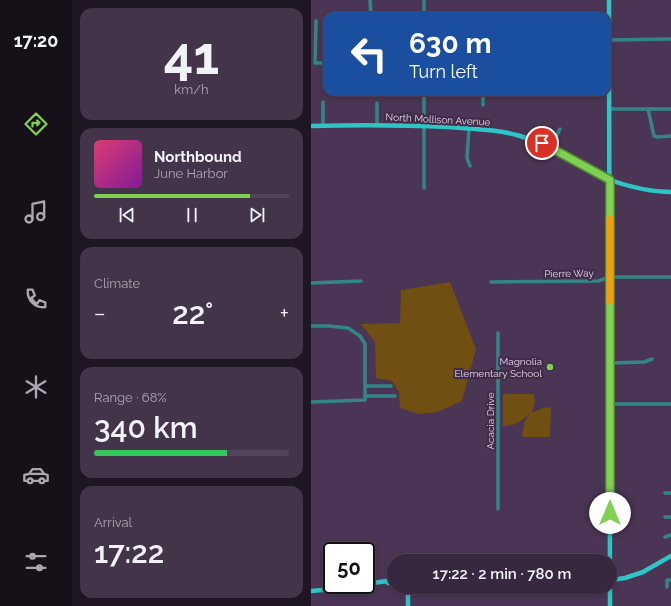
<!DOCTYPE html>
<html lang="en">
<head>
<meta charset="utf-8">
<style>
	:root { --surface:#38283f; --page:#43344a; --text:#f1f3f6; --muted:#aba6b0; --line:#524459; --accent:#80d051 }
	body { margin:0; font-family:Raleway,sans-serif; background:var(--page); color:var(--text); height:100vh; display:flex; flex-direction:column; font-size:15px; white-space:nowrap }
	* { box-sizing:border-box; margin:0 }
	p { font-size:13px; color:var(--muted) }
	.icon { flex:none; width:22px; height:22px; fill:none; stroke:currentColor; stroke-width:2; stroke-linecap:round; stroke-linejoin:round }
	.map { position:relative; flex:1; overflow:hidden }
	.details { display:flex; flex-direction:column; gap:8px; padding:8px; background:#1f1623; width:239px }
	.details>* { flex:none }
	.top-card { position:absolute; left:12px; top:12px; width:288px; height:84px; border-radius:12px; box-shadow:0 2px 6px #0003,0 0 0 1px var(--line); background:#1a4fa0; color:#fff; overflow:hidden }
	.speed { position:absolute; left:12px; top:542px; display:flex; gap:8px; font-size:20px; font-weight:700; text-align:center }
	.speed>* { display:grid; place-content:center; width:52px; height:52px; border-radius:50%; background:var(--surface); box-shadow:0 2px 6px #0003,0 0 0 1px var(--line); line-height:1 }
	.speed .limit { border:2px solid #111; border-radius:6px; background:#fff; color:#111 }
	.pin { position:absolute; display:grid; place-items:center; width:34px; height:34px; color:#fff; margin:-17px; border:2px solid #fff; border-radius:50%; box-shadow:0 1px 4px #0007 }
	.me { position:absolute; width:44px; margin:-22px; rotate:0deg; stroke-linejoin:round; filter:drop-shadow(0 0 3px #0008) }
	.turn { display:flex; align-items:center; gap:14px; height:84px; padding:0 20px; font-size:18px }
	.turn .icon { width:52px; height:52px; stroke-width:2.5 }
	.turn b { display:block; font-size:28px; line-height:34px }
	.big { font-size:30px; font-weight:600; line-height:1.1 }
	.details .tile { flex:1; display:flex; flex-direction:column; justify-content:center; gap:6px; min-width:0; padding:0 14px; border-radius:12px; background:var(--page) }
	.details .dial { align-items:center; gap:0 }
	.dial b { font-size:52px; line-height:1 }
	.song { display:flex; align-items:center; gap:12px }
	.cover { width:48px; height:48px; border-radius:6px; background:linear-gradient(135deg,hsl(340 70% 55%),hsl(290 70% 35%)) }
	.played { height:4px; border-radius:2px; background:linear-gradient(90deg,var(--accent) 80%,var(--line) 80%) }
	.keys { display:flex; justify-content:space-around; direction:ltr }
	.heat { display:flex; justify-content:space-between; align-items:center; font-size:22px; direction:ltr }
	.charge { height:6px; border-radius:3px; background:linear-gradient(90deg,#34c759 68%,var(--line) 0) }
	.trip { position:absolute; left:76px; top:554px; width:230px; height:40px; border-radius:20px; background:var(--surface); box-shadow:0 2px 6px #0003,0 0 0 1px var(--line); font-weight:600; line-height:40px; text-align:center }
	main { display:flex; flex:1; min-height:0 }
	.tab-bar { display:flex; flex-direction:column; width:72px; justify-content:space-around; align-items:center; background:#161019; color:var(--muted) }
	.tab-bar .icon { width:28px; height:28px }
	.tab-bar .on { color:var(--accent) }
	.tab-bar b { font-size:18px; color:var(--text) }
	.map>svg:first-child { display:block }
</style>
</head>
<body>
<main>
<nav class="tab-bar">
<b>17:20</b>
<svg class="icon on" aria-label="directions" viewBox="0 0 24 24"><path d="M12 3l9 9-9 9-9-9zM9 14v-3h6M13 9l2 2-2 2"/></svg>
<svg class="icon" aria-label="music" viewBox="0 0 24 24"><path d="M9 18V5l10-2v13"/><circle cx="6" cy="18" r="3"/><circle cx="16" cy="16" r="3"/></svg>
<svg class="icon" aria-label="phone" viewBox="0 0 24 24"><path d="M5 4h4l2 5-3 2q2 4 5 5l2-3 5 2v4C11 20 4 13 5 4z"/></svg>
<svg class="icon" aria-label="climate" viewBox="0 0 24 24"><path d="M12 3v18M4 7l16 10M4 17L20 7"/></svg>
<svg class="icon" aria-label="car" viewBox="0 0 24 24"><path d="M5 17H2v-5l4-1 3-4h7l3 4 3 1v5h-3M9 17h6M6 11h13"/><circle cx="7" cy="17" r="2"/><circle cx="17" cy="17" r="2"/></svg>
<svg class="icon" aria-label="filters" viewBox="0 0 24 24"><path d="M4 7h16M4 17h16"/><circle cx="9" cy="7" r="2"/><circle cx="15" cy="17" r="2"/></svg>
</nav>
<section class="details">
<div class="tile dial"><b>41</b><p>km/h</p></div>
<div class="tile">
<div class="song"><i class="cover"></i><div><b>Northbound</b><p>June Harbor</p></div></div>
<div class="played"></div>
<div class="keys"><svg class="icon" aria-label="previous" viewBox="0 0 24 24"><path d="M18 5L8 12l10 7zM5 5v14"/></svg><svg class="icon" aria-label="pause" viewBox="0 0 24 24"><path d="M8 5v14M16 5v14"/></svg><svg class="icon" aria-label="next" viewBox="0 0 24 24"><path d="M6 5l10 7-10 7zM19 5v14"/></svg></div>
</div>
<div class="tile"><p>Climate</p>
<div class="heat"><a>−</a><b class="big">22°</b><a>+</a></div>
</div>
<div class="tile"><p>Range · 68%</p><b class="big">340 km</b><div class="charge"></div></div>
<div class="tile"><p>Arrival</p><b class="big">17:22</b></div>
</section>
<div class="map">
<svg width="360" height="606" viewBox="0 0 360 606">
	<rect width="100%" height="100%" fill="#4b3554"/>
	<!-- green -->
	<path fill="#714e12" d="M139,282l26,67 -14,52 -24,11 -19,2 -19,-6 -1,-16 -7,-11 -16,-3 -1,-36 -14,-18 39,-1 1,-33z
		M194,394h28c3,5 2,14 -2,19l12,-5 8,-1 -1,29 -1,1h-27l2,-14 6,-10c-8,8 -15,13 -27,13v-31z"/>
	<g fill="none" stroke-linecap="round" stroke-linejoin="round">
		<!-- minor -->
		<path stroke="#338686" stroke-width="3.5" d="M59,0l1,16
			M113,16v-16
			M5,21l-1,42h12
			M297,40l63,-1
			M113,92v96
			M172,92v13
			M66,103v22
			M298,109h62
			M337,109l6,27 3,1 14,-1
			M12,126v-24
			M158,128l-2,30 3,8
			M240,147l9,-18
			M180,282l107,-1 12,-4h61
			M0,283l50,-2
			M0,326h18l19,2 12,8 5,8v56l-54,2
			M187,333v176
			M299,363l34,-1 8,-3
			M54,386h26
			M54,396h30
			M299,404h61
			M354,493h6
			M354,517h6
			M354,537l6,-2
			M356,587v-7h4"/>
		<!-- major -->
		<path stroke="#2ec5c6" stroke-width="4.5" d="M298,0l1,606
			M0,126c46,-1 91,-1 137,1 24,2 49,2 72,9 32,9 61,28 90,44 20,7 40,12 61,12
			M300,580l14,-2 18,-6 28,-16
			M75,581l2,2 6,1
			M55,584l28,-4
			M97,587v19
			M0,591l22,-2 29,-4"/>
	</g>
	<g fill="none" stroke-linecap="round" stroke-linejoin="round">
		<defs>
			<path id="route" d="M231,143l68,37v333"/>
		</defs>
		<!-- route casing -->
		<use href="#route" stroke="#538735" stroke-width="10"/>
		<!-- route -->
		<use href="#route" stroke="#80d051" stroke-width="7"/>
		<!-- slow -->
		<path stroke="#f59e0b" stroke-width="7" d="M299,219v82"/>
	</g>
	<!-- markers -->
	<circle fill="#80d051" stroke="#402b49" stroke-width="1.5" cx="239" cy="367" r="4"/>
	<g text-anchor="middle" stroke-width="4" stroke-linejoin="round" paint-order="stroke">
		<!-- street labels -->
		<g font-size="10" fill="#e3d6e9" stroke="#402b49">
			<text transform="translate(127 119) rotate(3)" y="4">North Mollison Avenue</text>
			<text transform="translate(258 273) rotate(-1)" y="4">Pierre Way</text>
			<text transform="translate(179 421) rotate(-90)" y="4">Acacia Drive</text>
		</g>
		<!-- poi labels -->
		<g font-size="10" fill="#e3d6e9" stroke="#402b49" text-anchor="end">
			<text x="231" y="365">Magnolia<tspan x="231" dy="12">Elementary School</tspan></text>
		</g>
	</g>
</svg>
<div class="speed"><div class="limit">50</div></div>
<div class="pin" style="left:231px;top:143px;background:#d93025"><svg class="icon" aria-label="arrive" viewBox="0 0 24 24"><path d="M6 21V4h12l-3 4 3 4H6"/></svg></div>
<svg class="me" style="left:299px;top:513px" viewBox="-20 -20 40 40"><circle r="19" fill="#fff"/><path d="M0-13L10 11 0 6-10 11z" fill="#80d051"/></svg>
<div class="trip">17:22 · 2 min · 780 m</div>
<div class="top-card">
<div class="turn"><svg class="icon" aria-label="left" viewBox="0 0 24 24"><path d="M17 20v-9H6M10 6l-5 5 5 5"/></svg><div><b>630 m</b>Turn left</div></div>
</div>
</div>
</main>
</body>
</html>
